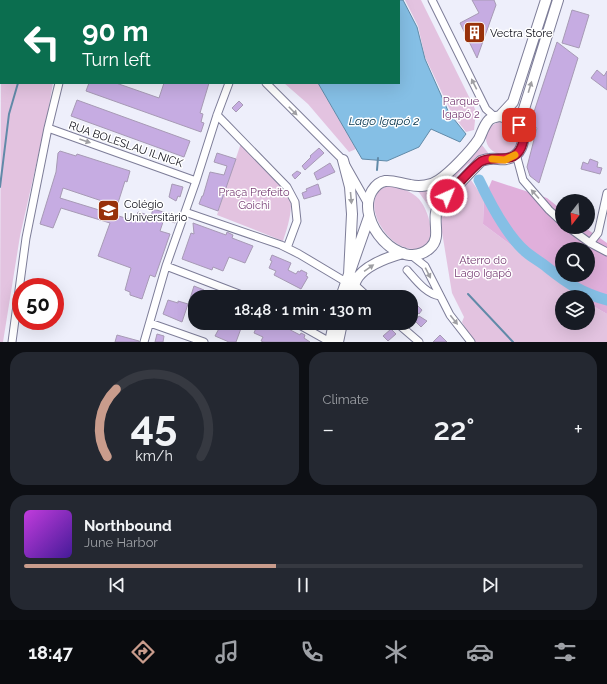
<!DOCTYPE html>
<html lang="en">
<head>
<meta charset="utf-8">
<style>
	:root { --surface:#171b24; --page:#242831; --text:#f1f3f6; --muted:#9ea1a6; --line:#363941; --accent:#c99c8c }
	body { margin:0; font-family:Raleway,sans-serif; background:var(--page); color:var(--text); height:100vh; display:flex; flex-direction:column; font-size:15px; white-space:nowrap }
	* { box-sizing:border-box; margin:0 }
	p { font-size:13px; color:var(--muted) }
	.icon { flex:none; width:22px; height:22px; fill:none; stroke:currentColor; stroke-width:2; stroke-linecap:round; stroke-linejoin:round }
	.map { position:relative; height:342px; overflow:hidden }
	.sheet { display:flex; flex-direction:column; gap:10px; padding:10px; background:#0d0f14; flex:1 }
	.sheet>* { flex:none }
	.banner { position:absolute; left:0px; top:0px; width:400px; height:84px; box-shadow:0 4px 16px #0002; background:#0b6e4f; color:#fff; overflow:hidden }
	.needle { width:26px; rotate:197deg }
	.fabs { position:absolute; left:555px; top:194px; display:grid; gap:8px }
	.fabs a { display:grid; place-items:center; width:40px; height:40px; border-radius:50%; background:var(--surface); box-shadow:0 4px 16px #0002; font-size:20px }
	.speed { position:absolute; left:12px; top:278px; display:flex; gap:8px; font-size:20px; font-weight:700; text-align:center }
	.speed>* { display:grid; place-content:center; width:52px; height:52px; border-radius:50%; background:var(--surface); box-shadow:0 4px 16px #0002; line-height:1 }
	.speed .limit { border:6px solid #d22; background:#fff; color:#111 }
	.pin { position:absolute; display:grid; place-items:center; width:34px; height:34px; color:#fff; margin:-17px; border-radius:8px; box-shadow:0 2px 6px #0006 }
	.me { position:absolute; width:44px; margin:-22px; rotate:44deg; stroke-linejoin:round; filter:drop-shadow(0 0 3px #0008) }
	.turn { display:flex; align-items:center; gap:14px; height:84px; padding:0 16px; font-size:18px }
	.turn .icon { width:52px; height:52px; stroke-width:2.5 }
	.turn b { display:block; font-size:28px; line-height:34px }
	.big { font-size:30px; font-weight:600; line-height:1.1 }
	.sheet .card { flex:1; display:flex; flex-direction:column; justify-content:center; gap:6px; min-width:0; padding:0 14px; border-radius:16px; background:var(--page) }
	.sheet .dial { align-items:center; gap:0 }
	.dial svg { height:104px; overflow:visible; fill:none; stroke:var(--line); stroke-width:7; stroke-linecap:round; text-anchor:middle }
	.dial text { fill:var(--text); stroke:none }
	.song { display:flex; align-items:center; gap:12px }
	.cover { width:48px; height:48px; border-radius:6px; background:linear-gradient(135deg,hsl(290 70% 55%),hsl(260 70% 35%)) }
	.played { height:4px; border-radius:2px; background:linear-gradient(90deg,var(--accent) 45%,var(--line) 45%) }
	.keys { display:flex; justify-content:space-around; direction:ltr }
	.heat { display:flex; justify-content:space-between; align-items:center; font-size:22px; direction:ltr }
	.sheet .tiles { flex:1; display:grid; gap:10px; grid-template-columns:1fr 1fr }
	.card:last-child { grid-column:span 2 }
	.trip { position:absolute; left:188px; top:290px; width:230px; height:40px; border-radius:16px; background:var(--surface); box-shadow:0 4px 16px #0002; font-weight:600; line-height:40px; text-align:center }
	.menu { display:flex; height:64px; justify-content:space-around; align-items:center; background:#090b0e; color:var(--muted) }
	.menu .icon { width:28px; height:28px }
	.menu .current { color:var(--accent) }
	.menu b { font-size:18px; color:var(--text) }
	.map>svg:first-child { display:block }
</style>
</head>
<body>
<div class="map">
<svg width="607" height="342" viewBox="0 0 607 342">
	<rect width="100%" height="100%" fill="#eeeffb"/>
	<!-- green -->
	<path fill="#e3c3e0" d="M169,0h76l1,1h-75z
		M405,0h16l55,111 -2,19 -8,2 -14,-18 -27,-57 -7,-31z
		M1,50v33h52l-6,34 -27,119 -17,106h-3z
		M284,83h34l38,66 -7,3 -41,-48z
		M486 138a16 16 0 1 1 32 0a16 16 0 1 1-32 0Z
		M241,143c13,13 45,39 49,56 3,12 -3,30 -7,42l-66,-26z
		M482,145l7,9 -9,2 -13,9 -29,30 -8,13 -12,-17c8,-1 15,-2 22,-6 10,-5 35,-30 42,-40z
		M471,180l13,19 -1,25 97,73h-18v26h26v-20l19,11v28h-132l-8,-11 -5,-9 2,-5 -12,-24 -11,-67 1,-12 6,-13z
		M392,185c10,4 19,6 27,14 11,13 21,48 -4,50 -31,2 -61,-58 -23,-64z"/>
	<!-- forest -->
	<path fill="#e0afdb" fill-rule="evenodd" d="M492,180l55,18 15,12v17h22l23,16v71l-19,-11v-6h-8l-97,-73 1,-25zM562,249h26v26h-26z"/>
	<!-- water -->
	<path fill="#85bfe5" stroke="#618aa8" d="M245,0h158l14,27 8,32 24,54 17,21 -6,8 -29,-13 -12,18 -32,14 -25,-2 -44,-76h81v-82z"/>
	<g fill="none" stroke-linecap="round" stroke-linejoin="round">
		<!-- stream -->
		<path stroke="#618aa8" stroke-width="2" d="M42,1v-1
			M377,170l1,-12
			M0,187l9,-73 9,-31
			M468,294l45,48"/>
		<!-- river -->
		<path stroke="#85bfe5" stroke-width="11" d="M479,180c10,21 29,57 47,72 7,6 15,10 22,16 20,16 34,25 59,32"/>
	</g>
	<!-- building -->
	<path fill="#c6ace2" stroke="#a79ab5" d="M472,0h22l2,5 -19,53 -17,-35 19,-10z
		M572,10l17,5 -10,33 -17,-5z
		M557,42l21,16 -39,125 -9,-7 -3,-9 10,-39 -7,-4z
		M597,70l7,6 3,-5v19l-16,-12z
		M89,83h27l43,15 5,-15h45l-9,30 3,1 -2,8 3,1 -3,9 -115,-41z
		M77,100l113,41 -6,16 -113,-41z
		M239,101l4,4 -7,7 -4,-4z
		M319,148l5,5 -19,17 -3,-4 9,-9 -1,-1z
		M60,151l16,5 1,-2 53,17 -3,11 -2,-1 -8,25 -54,-18 -3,10 75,23 3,-9 13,4 2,-7 24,7 -2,7 -11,-4 -4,12 10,3 -15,43 -5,-2 -8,24 -12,-4v-3l-5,-2 6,-22 -33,-12 12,-33 -49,-15 -8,20 -13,-4 16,-52 2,-19z
		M217,153l19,6 -18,52 -19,-7 3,-8h1l7,-24 14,3 3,-9 -13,-4z
		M590,159l8,3 -1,5 5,1 -2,6 -19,-5 2,-7 5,2z
		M330,163l5,9 -18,8 -3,-7z
		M297,171l4,2 -6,6 -3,-4z
		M172,184l11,3 -3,10 -2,-1 -2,5 -7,-4z
		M318,184l3,10 -17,5 -2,-6 5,-2 -1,-2z
		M193,223l33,12 1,-3 6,3 -1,3 21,8 -8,17 -16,-6 -6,14 -10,-4 -1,3 -30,-11 9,-26 3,1z
		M272,255l19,8 -3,7 8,4 2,-3 2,1 1,-2 6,3 -1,3 2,1 -7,12 -27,-14 2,-4 -7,-3 3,-7 -2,-1z
		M194,286l10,4 -3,7h-6v7l-6,-2z
		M395,291l8,6h-10z
		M168,300l10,3v-2l10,3 -6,18 -19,-8z
		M417,305l5,5 -3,4 -6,-6z
		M419,316l8,5 -6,6 -6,-6z
		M222,323h21l-7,19h-7l-14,-6z
		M258,323h19l23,12 1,-2 4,2 -1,3 6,4h-46l-3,-1 2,-4 -9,-4z
		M391,329l5,5 -8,7 -5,-5z
		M157,334l7,2 -1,6h-8z
		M117,335l22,6v1h-24z
		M440,335l7,7h-14z"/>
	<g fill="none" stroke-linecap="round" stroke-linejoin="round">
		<defs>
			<path id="minor" d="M69,0v1
				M91,0l3,1
				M432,0l54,109 9,8
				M10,1l1,-1
				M0,35l1,-3
				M266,83l77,77 25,44
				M217,115l70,72 8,15 2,19 -10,27
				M48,128l148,53
				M516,154l7,26 26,30 13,12
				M185,212l96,33 18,9 47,28
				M568,227l22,16 17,9
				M590,243l8,-10 9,-40
				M411,255l14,11 25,49 21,27
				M166,266l81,31
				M407,270c9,10 19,24 33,26
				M354,284l14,13
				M150,323l54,19
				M296,323l34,19
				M397,323l22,19
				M12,342l14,-104 22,-110 11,-45
				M144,342l22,-76 30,-85 21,-66 12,-32"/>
			<path id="secondary" d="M500,116l13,4 10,9c2,13 -2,28 -17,30 -5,1 -11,-1 -16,0 -3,0 -6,1 -9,2 -10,10 -20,21 -30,31 -4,4 -9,8 -12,13 -9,13 4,32 -9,43 -29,26 -76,-27 -58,-57 11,-17 23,-8 38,-6 9,2 21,1 29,-5 11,-7 33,-30 40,-41 3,-6 5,-14 10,-19 3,-3 7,-3 11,-4z
				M500,116l13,-14 33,-102
				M519,125l39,-125
				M343,160l7,27 2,27 -3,61
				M341,297l28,-80
				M350,297c2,-7 4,-14 8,-20 9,-12 31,-20 45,-24
				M330,342l4,-19
				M338,342l4,-19"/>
		</defs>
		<!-- minor casing -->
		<use href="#minor" stroke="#7d7d98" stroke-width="9"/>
		<!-- secondary casing -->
		<use href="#secondary" stroke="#7d7d98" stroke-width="12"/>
		<!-- minor -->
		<use href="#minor" stroke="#fff" stroke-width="7"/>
		<!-- secondary -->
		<use href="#secondary" stroke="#fff" stroke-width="10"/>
	</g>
	<!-- one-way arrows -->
	<defs><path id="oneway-solid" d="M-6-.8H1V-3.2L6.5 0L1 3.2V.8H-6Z"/></defs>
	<g fill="#9f9fa3">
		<use href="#oneway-solid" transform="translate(474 84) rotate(-117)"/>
		<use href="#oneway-solid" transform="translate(530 87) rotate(-73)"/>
		<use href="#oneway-solid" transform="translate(293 111) rotate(45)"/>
		<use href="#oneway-solid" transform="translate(85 141) rotate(19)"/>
		<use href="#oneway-solid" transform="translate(535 194) rotate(-132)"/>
		<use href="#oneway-solid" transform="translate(351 198) rotate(85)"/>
		<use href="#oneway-solid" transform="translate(369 268) rotate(-35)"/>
		<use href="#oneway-solid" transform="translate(428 273) rotate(63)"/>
		<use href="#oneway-solid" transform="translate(454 320) rotate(52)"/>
	</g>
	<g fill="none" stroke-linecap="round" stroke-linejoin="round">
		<defs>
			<path id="route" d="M447,196c7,-7 29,-33 35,-35 15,-7 35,6 41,-19 1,-6 0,-12 -4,-17"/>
		</defs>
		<!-- route casing -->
		<use href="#route" stroke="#92132f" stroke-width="10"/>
		<!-- route -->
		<use href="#route" stroke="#e11d48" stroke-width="7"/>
		<!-- slow -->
		<path stroke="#f59e0b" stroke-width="7" d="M492,159l13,1 10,-5"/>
	</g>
	<!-- icons -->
	<defs>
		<symbol id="building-square" viewBox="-11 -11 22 22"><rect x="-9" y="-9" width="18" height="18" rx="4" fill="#98310a" stroke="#fff"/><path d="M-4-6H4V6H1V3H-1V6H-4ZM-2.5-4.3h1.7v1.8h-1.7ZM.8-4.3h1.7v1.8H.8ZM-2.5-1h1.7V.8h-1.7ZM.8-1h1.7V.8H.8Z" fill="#fff"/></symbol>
		<symbol id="school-square" viewBox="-11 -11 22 22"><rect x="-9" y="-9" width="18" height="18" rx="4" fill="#98310a" stroke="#fff"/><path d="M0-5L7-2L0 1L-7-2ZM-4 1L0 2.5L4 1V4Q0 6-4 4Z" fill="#fff"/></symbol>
	</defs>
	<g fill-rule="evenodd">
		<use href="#building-square" x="462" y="20" width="25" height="25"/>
		<use href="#school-square" x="96" y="198" width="25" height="25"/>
	</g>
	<g text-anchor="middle" stroke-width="3" stroke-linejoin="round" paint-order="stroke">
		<!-- poi labels -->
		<g font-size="11" fill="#0e0e18" stroke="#fff" text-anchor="start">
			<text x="490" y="37">Vectra Store</text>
			<text x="124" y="208">Colégio<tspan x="124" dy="13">Universitário</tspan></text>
		</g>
		<!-- park labels -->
		<g font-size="11" fill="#783e75" stroke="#fff">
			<text x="461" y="105">Parque<tspan x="461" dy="13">Igapó 2</tspan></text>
			<text x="254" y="196">Praça Prefeito<tspan x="254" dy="13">Goichi</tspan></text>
			<text x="483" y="264">Aterro do<tspan x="483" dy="13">Lago Igapó</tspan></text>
		</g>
		<!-- street labels -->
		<g font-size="11" fill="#0e0e18" stroke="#fff">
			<text transform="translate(126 144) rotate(19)" y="4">RUA BOLESLAU ILNICK</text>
		</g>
		<!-- water labels -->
		<g font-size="12" font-style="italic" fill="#003049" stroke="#fff">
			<text x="384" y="125">Lago Igapó 2</text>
		</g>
	</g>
</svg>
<div class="fabs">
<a><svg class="needle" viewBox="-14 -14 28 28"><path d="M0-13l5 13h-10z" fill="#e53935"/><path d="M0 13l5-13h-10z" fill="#9ea1a6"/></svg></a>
<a><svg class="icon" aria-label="search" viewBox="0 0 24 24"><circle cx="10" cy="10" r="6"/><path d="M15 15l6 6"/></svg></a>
<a><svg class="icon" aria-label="layers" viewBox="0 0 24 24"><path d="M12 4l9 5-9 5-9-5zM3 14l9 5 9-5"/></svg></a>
</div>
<div class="speed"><div class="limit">50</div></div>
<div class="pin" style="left:519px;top:125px;background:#d93025"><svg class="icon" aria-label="arrive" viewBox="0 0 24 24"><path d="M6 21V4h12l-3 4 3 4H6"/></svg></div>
<svg class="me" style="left:447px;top:196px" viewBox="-20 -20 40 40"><circle r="17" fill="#e11d48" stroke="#fff" stroke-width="3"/><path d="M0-11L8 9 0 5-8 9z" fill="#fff"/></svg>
<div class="trip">18:48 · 1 min · 130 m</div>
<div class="banner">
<div class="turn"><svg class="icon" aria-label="left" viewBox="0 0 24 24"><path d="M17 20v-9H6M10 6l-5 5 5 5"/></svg><div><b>90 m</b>Turn left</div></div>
</div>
</div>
<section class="sheet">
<div class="tiles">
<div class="card dial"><svg viewBox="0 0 100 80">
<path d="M14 69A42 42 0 1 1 86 69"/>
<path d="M14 69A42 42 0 0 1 21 17" stroke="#c99c8c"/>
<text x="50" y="56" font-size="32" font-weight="700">45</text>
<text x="50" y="72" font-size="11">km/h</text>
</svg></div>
<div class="card"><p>Climate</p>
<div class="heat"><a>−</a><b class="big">22°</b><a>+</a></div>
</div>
<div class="card">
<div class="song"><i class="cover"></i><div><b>Northbound</b><p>June Harbor</p></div></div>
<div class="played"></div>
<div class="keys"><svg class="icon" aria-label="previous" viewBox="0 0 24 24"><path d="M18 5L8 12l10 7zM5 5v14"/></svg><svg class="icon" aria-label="pause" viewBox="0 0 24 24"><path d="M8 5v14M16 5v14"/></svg><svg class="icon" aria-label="next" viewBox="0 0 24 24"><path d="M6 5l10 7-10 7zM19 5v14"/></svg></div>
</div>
</div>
</section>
<nav class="menu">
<b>18:47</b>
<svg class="icon current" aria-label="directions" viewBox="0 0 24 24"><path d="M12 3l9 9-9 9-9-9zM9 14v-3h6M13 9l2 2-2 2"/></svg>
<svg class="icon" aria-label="music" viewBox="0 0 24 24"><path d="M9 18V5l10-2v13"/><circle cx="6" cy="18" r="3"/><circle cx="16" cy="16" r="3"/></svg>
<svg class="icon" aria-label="phone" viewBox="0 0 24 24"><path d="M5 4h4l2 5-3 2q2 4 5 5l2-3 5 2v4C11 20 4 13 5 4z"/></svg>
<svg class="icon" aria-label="climate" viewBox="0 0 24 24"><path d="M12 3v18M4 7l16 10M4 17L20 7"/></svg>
<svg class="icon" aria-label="car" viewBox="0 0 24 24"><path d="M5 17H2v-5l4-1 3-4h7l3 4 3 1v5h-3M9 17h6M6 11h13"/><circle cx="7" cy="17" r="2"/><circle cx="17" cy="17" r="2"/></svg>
<svg class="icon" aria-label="filters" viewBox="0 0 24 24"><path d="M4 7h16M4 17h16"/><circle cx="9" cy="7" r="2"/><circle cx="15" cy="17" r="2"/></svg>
</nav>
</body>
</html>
